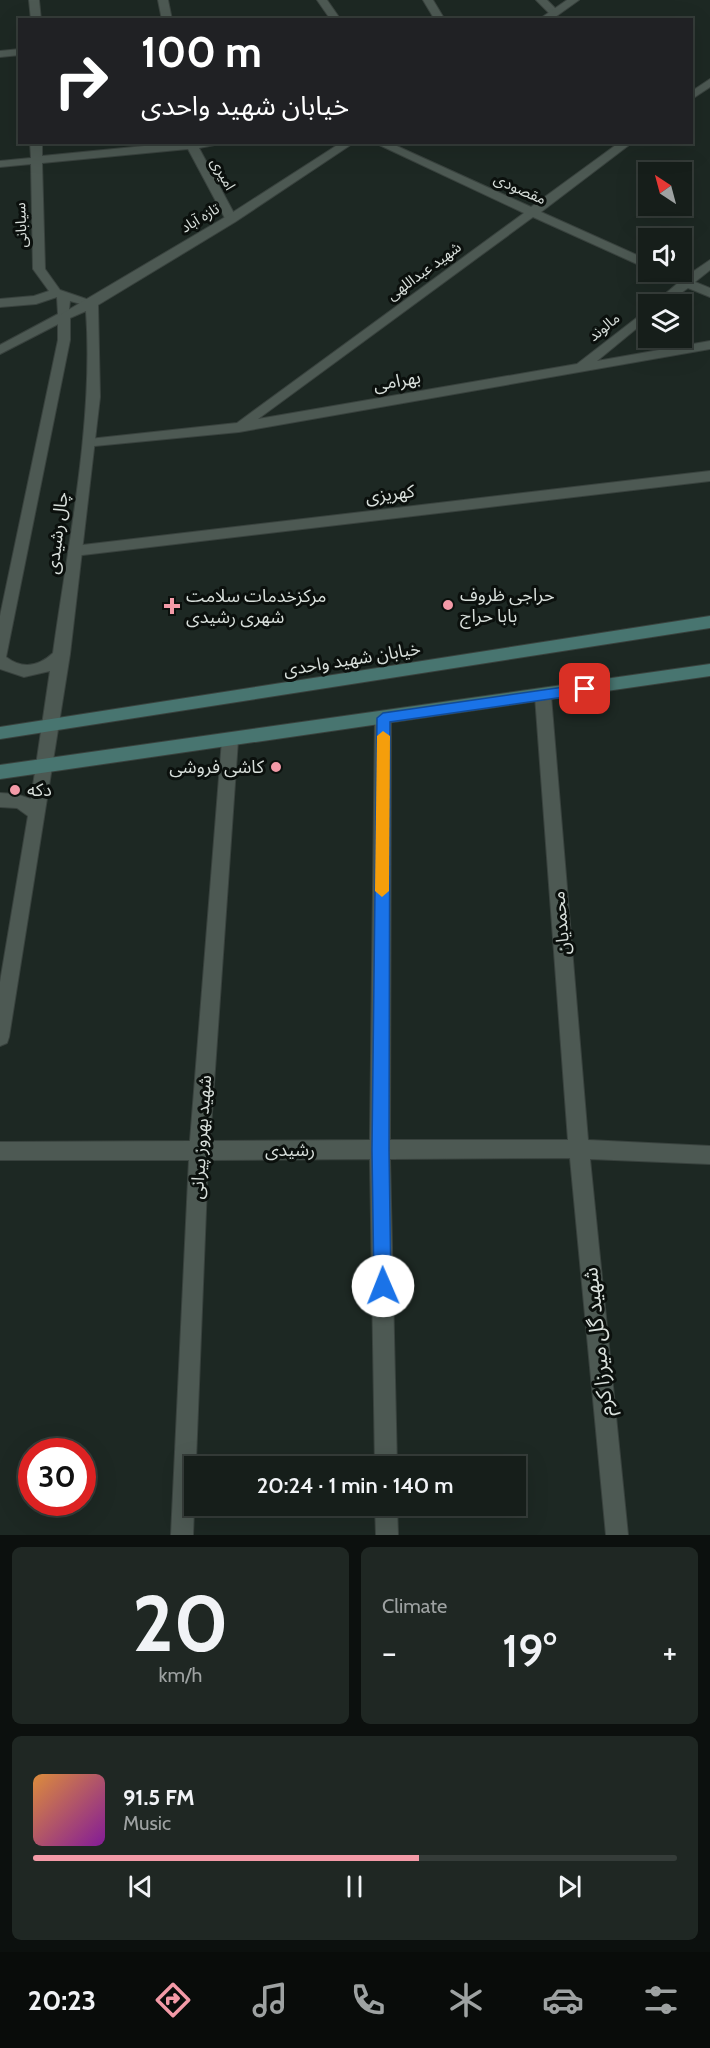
<!DOCTYPE html>
<html lang="en">
<head>
<meta charset="utf-8">
<style>
	:root { --surface:#161e1a; --page:#1f2723; --text:#f1f3f6; --muted:#9ea2a2; --line:#353c39; --accent:#f39aa7 }
	body { margin:0; font-family:Cabin,"Noto Sans Arabic",sans-serif; background:var(--page); color:var(--text); height:100vh; display:flex; flex-direction:column; font-size:22px; white-space:nowrap }
	* { box-sizing:border-box; margin:0 }
	p { font-size:20px; color:var(--muted) }
	.icon { flex:none; width:33px; height:33px; fill:none; stroke:currentColor; stroke-width:2; stroke-linecap:round; stroke-linejoin:round }
	.map { position:relative; height:1535px; overflow:hidden }
	.drawer { display:flex; flex-direction:column; gap:12px; padding:12px; background:#0c100e; flex:1 }
	.drawer>* { flex:none }
	.banner { position:absolute; left:18px; top:18px; width:675px; height:126px; border-radius:0px; box-shadow:0 6px 24px #0002,0 0 0 2px var(--line); background:#202124; color:#fff; overflow:hidden }
	.needle { width:39px; rotate:324deg }
	.fabs { position:absolute; left:638px; top:162px; display:grid; gap:12px }
	.fabs a { display:grid; place-items:center; width:54px; height:54px; border-radius:0px; background:var(--surface); box-shadow:0 6px 24px #0002,0 0 0 2px var(--line); font-size:30px }
	.speed { position:absolute; left:18px; top:1438px; display:flex; gap:12px; font-size:30px; font-weight:700; text-align:center }
	.speed>* { display:grid; place-content:center; width:78px; height:78px; border-radius:50%; background:var(--surface); box-shadow:0 6px 24px #0002,0 0 0 2px var(--line); line-height:1 }
	.speed .limit { border:9px solid #d22; background:#fff; color:#111 }
	.pin { position:absolute; display:grid; place-items:center; width:51px; height:51px; color:#fff; margin:-26px; border-radius:12px; box-shadow:0 3px 9px #0006 }
	.me { position:absolute; width:66px; margin:-33px; rotate:359deg; stroke-linejoin:round; filter:drop-shadow(0 0 4px #0008) }
	.turn { display:flex; align-items:center; gap:21px; height:126px; padding:0 24px; font-size:27px }
	.turn .icon { width:78px; height:78px; stroke-width:2.5 }
	.turn b { display:block; font-size:42px; line-height:51px }
	.big { font-size:45px; font-weight:600; line-height:1.1 }
	.drawer .card { flex:1; display:flex; flex-direction:column; justify-content:center; gap:9px; min-width:0; padding:0 21px; border-radius:9px; background:var(--page) }
	.drawer .dial { align-items:center; gap:0 }
	.dial b { font-size:78px; line-height:1 }
	.song { display:flex; align-items:center; gap:18px }
	.cover { width:72px; height:72px; border-radius:9px; background:linear-gradient(135deg,hsl(30 70% 55%),hsl(290 70% 35%)) }
	.played { height:6px; border-radius:3px; background:linear-gradient(90deg,var(--accent) 60%,var(--line) 60%) }
	.keys { display:flex; justify-content:space-around; direction:ltr }
	.heat { display:flex; justify-content:space-between; align-items:center; font-size:33px; direction:ltr }
	.drawer .tiles { flex:1; display:grid; gap:12px; grid-template-columns:1fr 1fr }
	.card:last-child { grid-column:span 2 }
	.trip { position:absolute; left:184px; top:1456px; width:342px; height:60px; border-radius:0px; background:var(--surface); box-shadow:0 6px 24px #0002,0 0 0 2px var(--line); font-weight:600; line-height:60px; text-align:center }
	.menu { display:flex; height:96px; justify-content:space-around; align-items:center; background:#090c0a; color:var(--muted) }
	.menu .icon { width:42px; height:42px }
	.menu .active { color:var(--accent) }
	.menu b { font-size:27px; color:var(--text) }
	.map>svg:first-child { display:block }
</style>
</head>
<body>
<div class="map">
<svg width="710" height="1535" viewBox="0 0 710 1535">
	<rect width="100%" height="100%" fill="#1d2823"/>
	<g fill="none" stroke-linecap="round" stroke-linejoin="round">
		<defs>
			<path id="minor" d="M29,0h10l2,20h-10z
				M158,0h10l4,20h-10z
				M317,0h10l14,20h-10z
				M423,0h10l12,20h-10z
				M536,0h11l12,12 -9,2z
				M20,49v6l-20,2v-6z
				M710,79v8l-18,12v-8z
				M30,142h12v14l143,-14h45l-31,6 38,71 -10,3 -39,-73 -146,14 3,106 15,21 38,13 -6,4 -22,-6 -2,18 -68,35v-9l58,-31 -1,-17 -21,7 -36,3v-8l34,-3 15,-5 -16,-22 -2,-105 -31,3v-6l31,-3z
				M373,142h15l143,65 89,-65h13l-92,70 107,48v9l-115,-52 -275,202 319,-55 71,-55v10l-51,42 113,-20v8l-471,83 -155,15v-6l5,-2 148,-16 287,-210z
				M710,260v10l-15,12 15,6v9l-22,-9 -22,16h-13l25,-21 -21,-11h15l13,5z
				M710,471v10l-636,75 -7,-5 7,-5z
				M543,690l8,6 37,444 122,6v18l-120,-5 38,376h-22l-36,-377 -180,1 7,308h-22l-5,-308 -162,1 -15,375h-22l18,-375h-189v-18l190,-1 32,-401 2,-5h12l2,5 -28,401 160,-1 5,-422 8,-6 8,6 -1,422h178l-33,-444z
				M375,1506h22l1,29h-22z"/>
			<path id="tertiary" d="M567,0h12l-28,20h-13z
				M342,142h13l-120,80 -137,83 2,92 -30,257 -61,383 -2,6 -7,3v-64l28,-166 -11,-8 -17,-1v-14l16,1 15,5 19,-128 -26,6 -24,-8v-53l58,-276v-24l169,-100zM86,311c8,110 -18,233 -33,342 -15,14 -31,16 -47,4l64,-317v-22z"/>
			<path id="secondary" d="M710,616v12l-710,111v-12z
				M710,664v12l-710,103v-14z"/>
		</defs>
		<!-- minor casing -->
		<use href="#minor" stroke="#39423e" stroke-width="2"/>
		<!-- tertiary casing -->
		<use href="#tertiary" stroke="#39423e" stroke-width="2"/>
		<!-- secondary casing -->
		<use href="#secondary" stroke="#39423e" stroke-width="2"/>
		<!-- minor -->
		<use href="#minor" fill="#4d5953" fill-rule="evenodd"/>
		<!-- tertiary -->
		<use href="#tertiary" fill="#4d5953" fill-rule="evenodd"/>
		<!-- secondary -->
		<use href="#secondary" fill="#487570" fill-rule="evenodd"/>
	</g>
	<!-- route -->
	<path fill="#1a73e8" stroke="#114b97" stroke-width="1.5" d="M585,684l6,5 -6,5 -195,28 -1,428 2,136 -2,6 -6,2 -6,-2 -3,-6 -2,-136 5,-432 6,-5z"/>
	<!-- slow -->
	<path fill="#f59e0b" d="M383,731l7,5 -1,155 -7,6 -7,-6 2,-155z"/>
	<!-- markers -->
	<g fill="#f39aa7" stroke="#0b100d" stroke-width="2">
		<circle cx="448" cy="605" r="6"/>
		<path d="M169 597h6v6h6v6h-6v6h-6v-6h-6v-6h6z"/>
		<circle cx="276" cy="767" r="6"/>
		<circle cx="15" cy="790" r="6"/>
	</g>
	<g text-anchor="middle" stroke-width="6" stroke-linejoin="round" paint-order="stroke">
		<!-- far-street labels -->
		<g font-size="15" fill="#d8dfdb" stroke="#0b100d">
			<text transform="translate(223 174) rotate(61)" y="5">امیری</text>
			<text transform="translate(520 189) rotate(24)" y="5">مقصودی</text>
			<text transform="translate(200 218) rotate(-31)" y="5">تازه آباد</text>
			<text transform="translate(21 225) rotate(-92)" y="5">سیابانی</text>
			<text transform="translate(424 271) rotate(-36)" y="5">شهید عبداللهی</text>
			<text transform="translate(604 327) rotate(-39)" y="5">مالوند</text>
		</g>
		<!-- street labels -->
		<g font-size="18" fill="#d8dfdb" stroke="#0b100d">
			<text transform="translate(397 381) rotate(-10)" y="6">بهرامی</text>
			<text transform="translate(390 494) rotate(-7)" y="6">کهریزی</text>
			<text transform="translate(57 533) rotate(-83)" y="6">چال رشیدی</text>
			<text transform="translate(352 659) rotate(-9)" y="6">خیابان شهید واحدی</text>
			<text transform="translate(561 923) rotate(-95)" y="6">محمدیان</text>
			<text transform="translate(201 1137) rotate(-86)" y="6">شهید بهروز پیرانی</text>
			<text x="290" y="1156">رشیدی</text>
		</g>
		<!-- poi labels -->
		<g font-size="18" fill="#d8dfdb" stroke="#0b100d" text-anchor="start">
			<text x="460" y="601">حراجی ظروف<tspan x="460" dy="21">بابا حراج</tspan></text>
			<text x="186" y="602">مرکزخدمات سلامت<tspan x="186" dy="21">شهری رشیدی</tspan></text>
			<text x="264" y="773" text-anchor="end">کاشی فروشی</text>
			<text x="27" y="796">دکه</text>
		</g>
		<!-- near-street labels -->
		<g font-size="21" fill="#d8dfdb" stroke="#0b100d">
			<text transform="translate(598 1342) rotate(-96)" y="7">شهید گل میرزا کرم</text>
		</g>
	</g>
</svg>
<div class="fabs">
<a><svg class="needle" viewBox="-14 -14 28 28"><path d="M0-13l5 13h-10z" fill="#e53935"/><path d="M0 13l5-13h-10z" fill="#9ea2a2"/></svg></a>
<a><svg class="icon" aria-label="sound" viewBox="0 0 24 24"><path d="M4 9h4l5-4v14l-5-4H4zM17 9q2 3 0 6"/></svg></a>
<a><svg class="icon" aria-label="layers" viewBox="0 0 24 24"><path d="M12 4l9 5-9 5-9-5zM3 14l9 5 9-5"/></svg></a>
</div>
<div class="speed"><div class="limit">30</div></div>
<div class="pin" style="left:585px;top:689px;background:#d93025"><svg class="icon" aria-label="arrive" viewBox="0 0 24 24"><path d="M6 21V4h12l-3 4 3 4H6"/></svg></div>
<svg class="me" style="left:383px;top:1286px" viewBox="-20 -20 40 40"><circle r="19" fill="#fff"/><path d="M0-13L10 11 0 6-10 11z" fill="#1a73e8"/></svg>
<div class="trip">20:24 · 1 min · 140 m</div>
<div class="banner">
<div class="turn"><svg class="icon" aria-label="right" viewBox="0 0 24 24"><path d="M7 20v-9h11M14 6l5 5-5 5"/></svg><div><b>100 m</b>خیابان شهید واحدی</div></div>
</div>
</div>
<section class="drawer">
<div class="tiles">
<div class="card dial"><b>20</b><p>km/h</p></div>
<div class="card"><p>Climate</p>
<div class="heat"><a>−</a><b class="big">19°</b><a>+</a></div>
</div>
<div class="card">
<div class="song"><i class="cover"></i><div><b>91.5 FM</b><p>Music</p></div></div>
<div class="played"></div>
<div class="keys"><svg class="icon" aria-label="previous" viewBox="0 0 24 24"><path d="M18 5L8 12l10 7zM5 5v14"/></svg><svg class="icon" aria-label="pause" viewBox="0 0 24 24"><path d="M8 5v14M16 5v14"/></svg><svg class="icon" aria-label="next" viewBox="0 0 24 24"><path d="M6 5l10 7-10 7zM19 5v14"/></svg></div>
</div>
</div>
</section>
<nav class="menu">
<b>20:23</b>
<svg class="icon active" aria-label="directions" viewBox="0 0 24 24"><path d="M12 3l9 9-9 9-9-9zM9 14v-3h6M13 9l2 2-2 2"/></svg>
<svg class="icon" aria-label="music" viewBox="0 0 24 24"><path d="M9 18V5l10-2v13"/><circle cx="6" cy="18" r="3"/><circle cx="16" cy="16" r="3"/></svg>
<svg class="icon" aria-label="phone" viewBox="0 0 24 24"><path d="M5 4h4l2 5-3 2q2 4 5 5l2-3 5 2v4C11 20 4 13 5 4z"/></svg>
<svg class="icon" aria-label="climate" viewBox="0 0 24 24"><path d="M12 3v18M4 7l16 10M4 17L20 7"/></svg>
<svg class="icon" aria-label="car" viewBox="0 0 24 24"><path d="M5 17H2v-5l4-1 3-4h7l3 4 3 1v5h-3M9 17h6M6 11h13"/><circle cx="7" cy="17" r="2"/><circle cx="17" cy="17" r="2"/></svg>
<svg class="icon" aria-label="filters" viewBox="0 0 24 24"><path d="M4 7h16M4 17h16"/><circle cx="9" cy="7" r="2"/><circle cx="15" cy="17" r="2"/></svg>
</nav>
</body>
</html>
